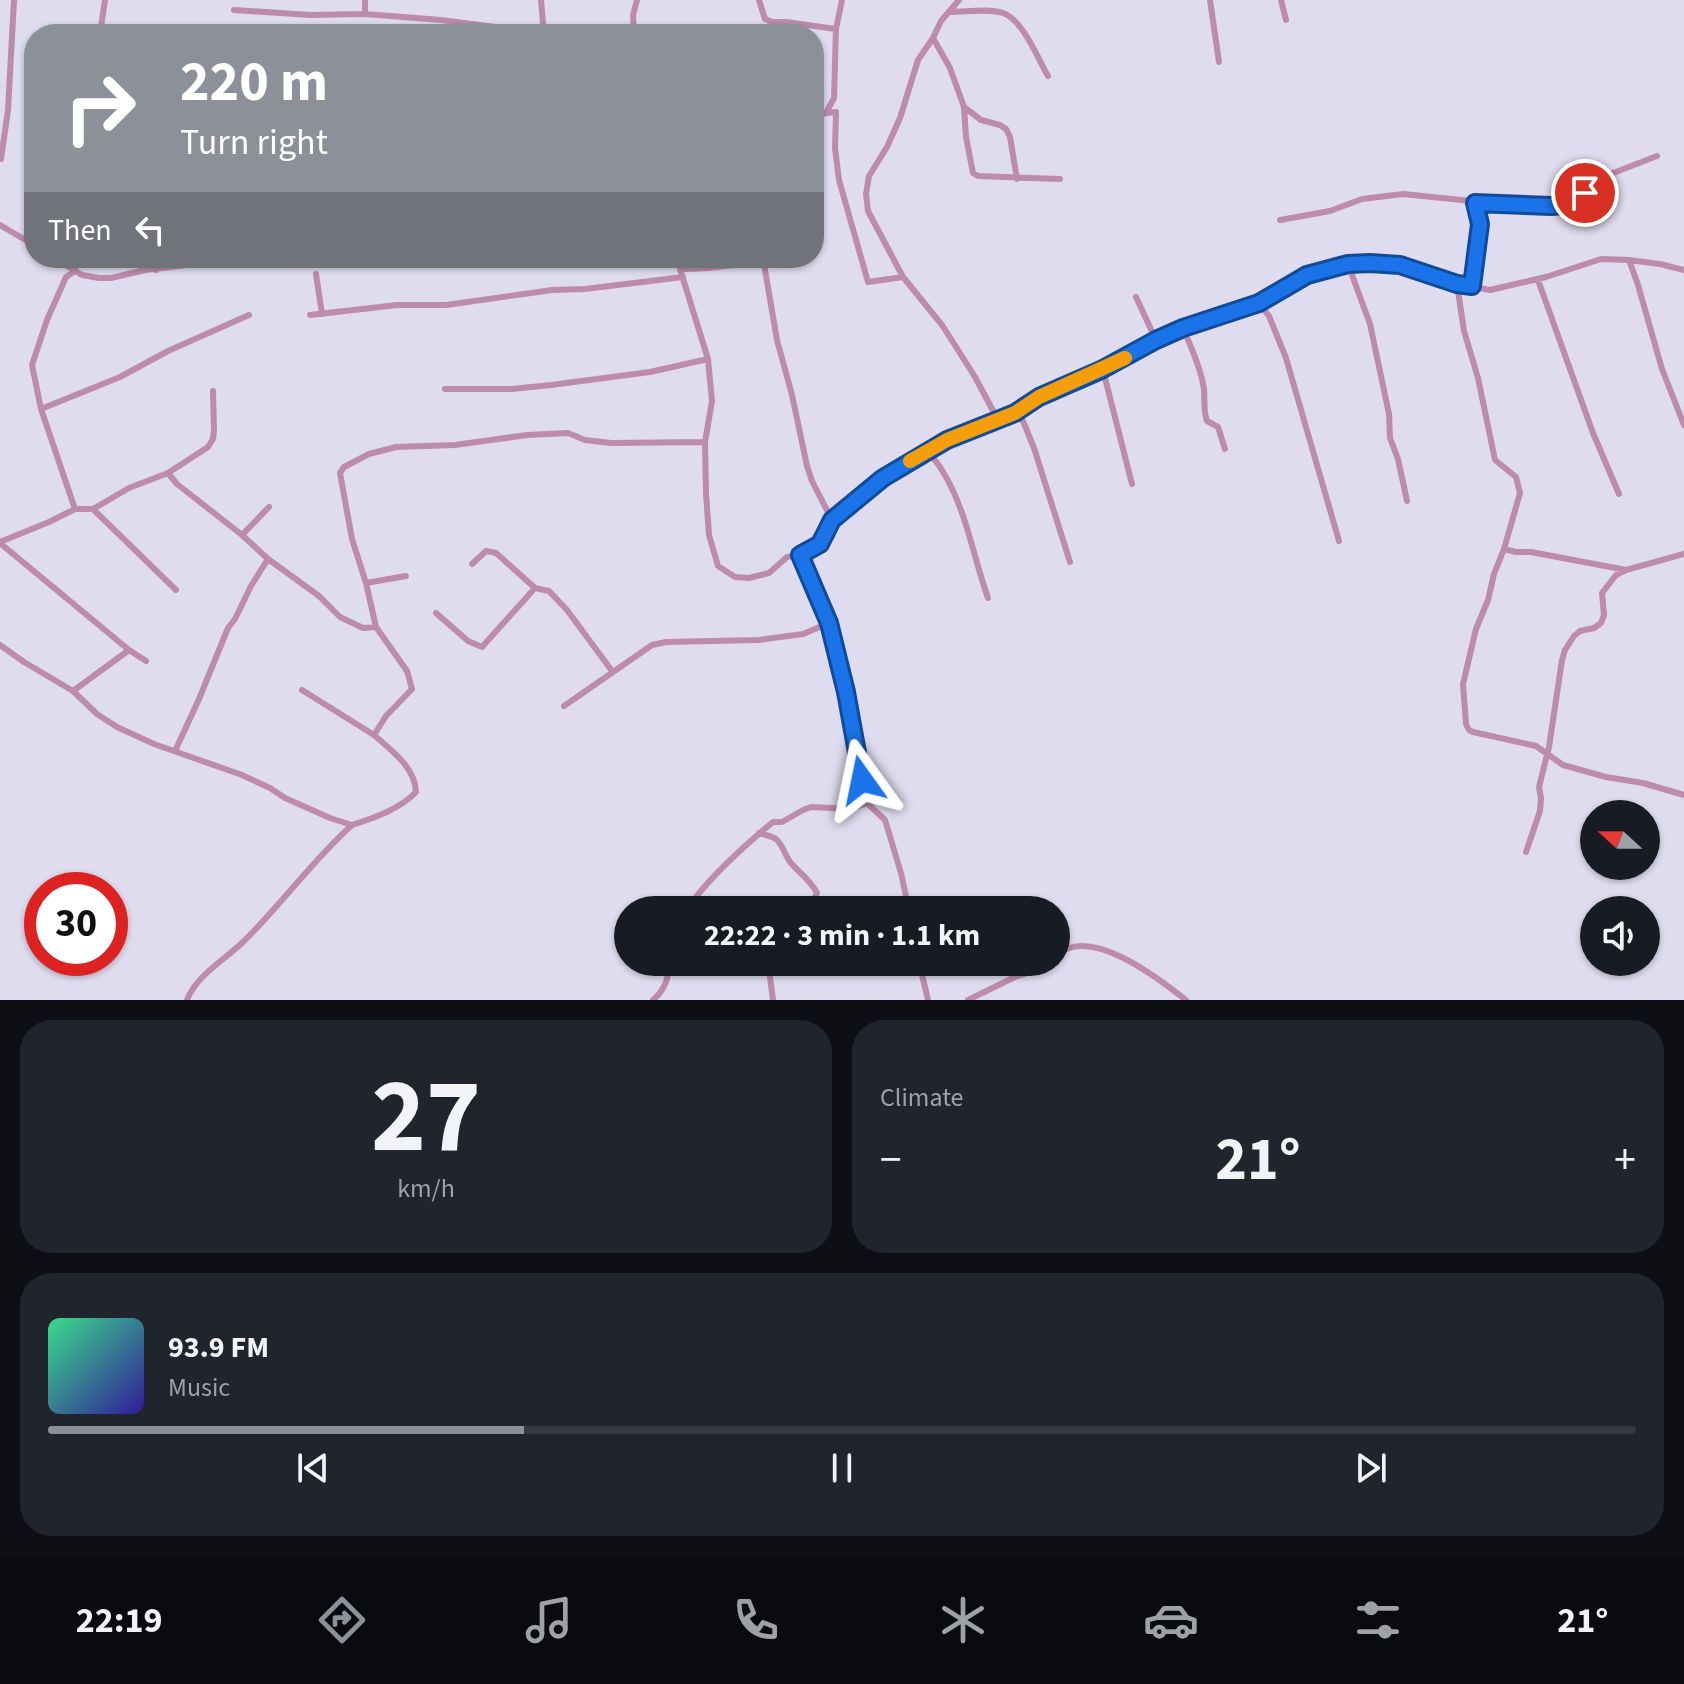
<!DOCTYPE html>
<html lang="en">
<head>
<meta charset="utf-8">
<style>
	:root { --surface:#171b24; --page:#20242c; --text:#f1f3f6; --muted:#9ea1a6; --line:#363941; --accent:#8c9099 }
	body { margin:0; font-family:"Source Sans 3",sans-serif; background:var(--page); color:var(--text); height:100vh; display:flex; flex-direction:column; font-size:30px; white-space:nowrap }
	* { box-sizing:border-box; margin:0 }
	p { font-size:26px; color:var(--muted) }
	.icon { flex:none; width:44px; height:44px; fill:none; stroke:currentColor; stroke-width:2; stroke-linecap:round; stroke-linejoin:round }
	.map { position:relative; height:1000px; overflow:hidden }
	.details { display:flex; flex-direction:column; gap:20px; padding:20px; background:#0d0f14; flex:1 }
	.details>* { flex:none }
	.guide { position:absolute; left:24px; top:24px; width:800px; height:244px; border-radius:32px; box-shadow:0 2px 6px #0004; background:#8c9099; color:#fff; overflow:hidden }
	.needle { width:52px; rotate:291deg }
	.tools { position:absolute; left:1580px; top:800px; display:grid; gap:16px }
	.tools a { display:grid; place-items:center; width:80px; height:80px; border-radius:50%; background:var(--surface); box-shadow:0 2px 6px #0004; font-size:40px }
	.speed { position:absolute; left:24px; top:872px; display:flex; gap:16px; font-size:40px; font-weight:700; text-align:center }
	.speed>* { display:grid; place-content:center; width:104px; height:104px; border-radius:50%; background:var(--surface); box-shadow:0 2px 6px #0004; line-height:1 }
	.speed .limit { border:12px solid #d22; background:#fff; color:#111 }
	.pin { position:absolute; display:grid; place-items:center; width:68px; height:68px; color:#fff; margin:-34px; border:4px solid #fff; border-radius:50%; box-shadow:0 2px 8px #0007 }
	.me { position:absolute; width:88px; margin:-44px; rotate:348deg; stroke-linejoin:round; filter:drop-shadow(0 0 6px #0008) }
	.turn { display:flex; align-items:center; gap:28px; height:168px; padding:0 24px; font-size:36px }
	.turn .icon { width:104px; height:104px; stroke-width:2.5 }
	.turn b { display:block; font-size:56px; line-height:68px }
	.then { display:flex; align-items:center; height:76px; padding:0 24px; background:#0003; gap:16px; font-size:30px }
	.big { font-size:60px; font-weight:700; line-height:1.1 }
	.details .widget { flex:1; display:flex; flex-direction:column; justify-content:center; gap:12px; min-width:0; padding:0 28px; border-radius:32px; background:var(--page) }
	.details .dial { align-items:center; gap:0 }
	.dial b { font-size:104px; line-height:1 }
	.song { display:flex; align-items:center; gap:24px }
	.cover { width:96px; height:96px; border-radius:12px; background:linear-gradient(135deg,hsl(150 70% 55%),hsl(250 70% 35%)) }
	.played { height:8px; border-radius:4px; background:linear-gradient(90deg,var(--accent) 30%,var(--line) 30%) }
	.keys { display:flex; justify-content:space-around; direction:ltr }
	.heat { display:flex; justify-content:space-between; align-items:center; font-size:44px; direction:ltr }
	.details .tiles { flex:1; display:grid; gap:20px; grid-template-columns:1fr 1fr }
	.widget:last-child { grid-column:span 2 }
	.trip { position:absolute; left:614px; top:896px; width:456px; height:80px; border-radius:40px; background:var(--surface); box-shadow:0 2px 6px #0004; font-weight:700; line-height:80px; text-align:center }
	.dock { display:flex; height:128px; justify-content:space-around; align-items:center; background:#090b0e; color:var(--muted) }
	.dock .icon { width:56px; height:56px }
	.dock .current { color:var(--accent) }
	.dock b { font-size:36px; color:var(--text) }
	.map>svg:first-child { display:block }
</style>
</head>
<body>
<div class="map">
<svg width="1684" height="1000" viewBox="0 0 1684 1000">
	<rect width="100%" height="100%" fill="#dedcee"/>
	<g fill="none" stroke-linecap="round" stroke-linejoin="round">
		<!-- minor -->
		<path stroke="#bd8bac" stroke-width="6" d="M541,0l3,34
			M759,0l6,19 7,3h14l50,7
			M959,0l-18,21 -8,17 -15,22 -18,58 -13,29 -18,29 -3,18 2,17 35,66 39,48 16,25 17,27 23,43
			M1210,0l9,62
			M1281,0l5,20
			M234,10l76,5 55,-1 76,6 62,8
			M950,12c16,0 38,-4 53,1 20,7 34,44 45,63
			M365,14v-14
			M101,26l27,8
			M100,34l5,-34
			M634,34l-1,-19 4,-15
			M933,38l17,30 14,39 17,13 19,5 6,4 4,8 7,42
			M964,107l2,30 7,36 5,3 82,3
			M826,113l10,-1 -1,36 4,32 29,102 35,-5
			M814,116l12,-3 8,-15 2,-69 6,-29
			M1,159l7,-49 6,-110
			M1280,220l50,-9 32,-12 41,-5 107,11h55l20,-12 18,-16 54,-21
			M0,225l34,20
			M54,258l28,17 17,3h12l34,-8 83,-10
			M155,258l1,12
			M678,258l2,11 28,90 4,42 -7,41 1,51 3,42 9,31 17,11 14,1 20,-5 18,-16 13,-2 29,68 17,69 5,33 16,78 -16,6 -40,-2 -8,3 -21,12h-9c-29,24 -65,57 -87,88
			M763,258l14,82 15,55 15,71 5,15 20,39
			M1629,260l9,25 24,84 22,56
			M1348,264l22,60 19,90 1,24 8,21 9,42
			M680,269c27,1 54,-5 81,-7l3,2
			M316,274l6,40
			M1538,280l55,153 26,61
			M1457,284l7,47 14,47 17,82 21,17 4,16 -16,56
			M1472,286l8,-62 -5,-21
			M1136,297l20,43
			M1259,303l10,13 17,42 53,183
			M310,315l87,-10h49l106,-15 33,-1 98,-12
			M1183,328c8,19 18,41 21,61 1,12 -1,21 3,32l11,6 7,22
			M1101,370l4,8 27,106
			M445,389h67l39,-4 99,-13 58,-13
			M41,409l79,-32 48,-26 81,-36
			M1015,413l8,8 11,27 36,114
			M928,451c5,7 11,13 15,21 23,37 30,84 45,126
			M168,473l9,11 65,51 26,24 51,37 21,21 23,11 13,-1
			M75,509l-34,-100 -9,-44 15,-45 19,-43 9,-6 2,-13
			M93,509l83,81
			M242,535l27,-28
			M0,542l49,-20 26,-13h18l36,-21 39,-15 40,-26 5,-8 1,-9 -1,-39
			M0,543l129,107 17,11
			M800,555l20,-11 12,-24 51,-42 64,-38 68,-27 24,-16 62,-27 55,-30 27,-12 76,-25 48,-28 41,-11 22,-1 30,2 57,19 33,6 56,-13 55,-18 28,1 31,4 24,6
			M472,564l14,-13 10,2 39,35
			M1626,570l-95,-18h-15l-12,-3 -10,25 -6,26 -12,29 -13,55 3,40 3,6 4,2 63,14 27,19 43,12 37,6 41,12
			M366,583l40,-7
			M436,613l32,28 14,6 53,-59 14,3 18,19 45,61
			M0,645l24,17 49,29 24,23 20,13 37,17 88,31 28,13 15,10 45,20 22,7c-40,36 -71,80 -110,118 -18,17 -46,33 -55,57
			M302,690l72,45
			M73,691l56,-41
			M564,706l88,-61 14,-3 93,-2 44,-6 26,-11
			M175,751l24,-52 29,-71 7,-9 16,-33 17,-27
			M867,803l18,17 16,53 8,37
			M352,825c22,-7 48,-16 64,-33 -1,-25 -24,-41 -42,-57l12,-19 26,-27 -5,-18 -31,-44 -10,-44 -14,-44 -12,-66 4,-6 25,-13 27,-7 59,-2 72,-10 41,-2 17,7 26,3 94,-1
			M759,833c6,2 14,3 18,7 7,7 8,16 14,23 9,11 18,15 26,30l-3,6 -15,11
			M1526,852l14,-41 1,-13 -2,-11 10,-40 13,-87 3,-10 9,-14 6,-5 14,-3 7,-5 3,-8 -2,-22 14,-18 10,-5 58,-16
			M1056,956c33,-32 102,22 130,44
			M768,962l5,38
			M919,962l9,38
			M653,1000c13,-11 15,-22 17,-38
			M968,1000l47,-23 22,-7 11,-8"/>
	</g>
	<g fill="none" stroke-linecap="round" stroke-linejoin="round">
		<defs>
			<path id="route" d="M862,780l-16,-88 -17,-69 -29,-68 20,-11 12,-24 51,-42 64,-38 68,-27 24,-16 62,-27 55,-30 27,-12 76,-25 48,-28 41,-11 22,-1 30,2 57,19 15,2 8,-62 -5,-21 76,3 14,-1 20,-12"/>
		</defs>
		<!-- route casing -->
		<use href="#route" stroke="#114b97" stroke-width="20"/>
		<!-- route -->
		<use href="#route" stroke="#1a73e8" stroke-width="14"/>
		<!-- slow -->
		<path stroke="#f59e0b" stroke-width="14" d="M910,461l37,-21 68,-27 24,-16 86,-39"/>
	</g>
</svg>
<div class="tools">
<a><svg class="needle" viewBox="-14 -14 28 28"><path d="M0-13l5 13h-10z" fill="#e53935"/><path d="M0 13l5-13h-10z" fill="#9ea1a6"/></svg></a>
<a><svg class="icon" aria-label="sound" viewBox="0 0 24 24"><path d="M4 9h4l5-4v14l-5-4H4zM17 9q2 3 0 6"/></svg></a>
</div>
<div class="speed"><div class="limit">30</div></div>
<div class="pin" style="left:1585px;top:193px;background:#d93025"><svg class="icon" aria-label="arrive" viewBox="0 0 24 24"><path d="M6 21V4h12l-3 4 3 4H6"/></svg></div>
<svg class="me" style="left:862px;top:780px" viewBox="-20 -20 40 40"><path d="M0-17L14 15 0 8-14 15z" fill="#1a73e8" stroke="#fff" stroke-width="4"/></svg>
<div class="trip">22:22 · 3 min · 1.1 km</div>
<div class="guide">
<div class="turn"><svg class="icon" aria-label="right" viewBox="0 0 24 24"><path d="M7 20v-9h11M14 6l5 5-5 5"/></svg><div><b>220 m</b>Turn right</div></div>
<div class="then">Then<svg class="icon" aria-label="left" viewBox="0 0 24 24"><path d="M17 20v-9H6M10 6l-5 5 5 5"/></svg></div>
</div>
</div>
<section class="details">
<div class="tiles">
<div class="widget dial"><b>27</b><p>km/h</p></div>
<div class="widget"><p>Climate</p>
<div class="heat"><a>−</a><b class="big">21°</b><a>+</a></div>
</div>
<div class="widget">
<div class="song"><i class="cover"></i><div><b>93.9 FM</b><p>Music</p></div></div>
<div class="played"></div>
<div class="keys"><svg class="icon" aria-label="previous" viewBox="0 0 24 24"><path d="M18 5L8 12l10 7zM5 5v14"/></svg><svg class="icon" aria-label="pause" viewBox="0 0 24 24"><path d="M8 5v14M16 5v14"/></svg><svg class="icon" aria-label="next" viewBox="0 0 24 24"><path d="M6 5l10 7-10 7zM19 5v14"/></svg></div>
</div>
</div>
</section>
<nav class="dock">
<b>22:19</b>
<svg class="icon current" aria-label="directions" viewBox="0 0 24 24"><path d="M12 3l9 9-9 9-9-9zM9 14v-3h6M13 9l2 2-2 2"/></svg>
<svg class="icon" aria-label="music" viewBox="0 0 24 24"><path d="M9 18V5l10-2v13"/><circle cx="6" cy="18" r="3"/><circle cx="16" cy="16" r="3"/></svg>
<svg class="icon" aria-label="phone" viewBox="0 0 24 24"><path d="M5 4h4l2 5-3 2q2 4 5 5l2-3 5 2v4C11 20 4 13 5 4z"/></svg>
<svg class="icon" aria-label="climate" viewBox="0 0 24 24"><path d="M12 3v18M4 7l16 10M4 17L20 7"/></svg>
<svg class="icon" aria-label="car" viewBox="0 0 24 24"><path d="M5 17H2v-5l4-1 3-4h7l3 4 3 1v5h-3M9 17h6M6 11h13"/><circle cx="7" cy="17" r="2"/><circle cx="17" cy="17" r="2"/></svg>
<svg class="icon" aria-label="filters" viewBox="0 0 24 24"><path d="M4 7h16M4 17h16"/><circle cx="9" cy="7" r="2"/><circle cx="15" cy="17" r="2"/></svg>
<b>21°</b>
</nav>
</body>
</html>
